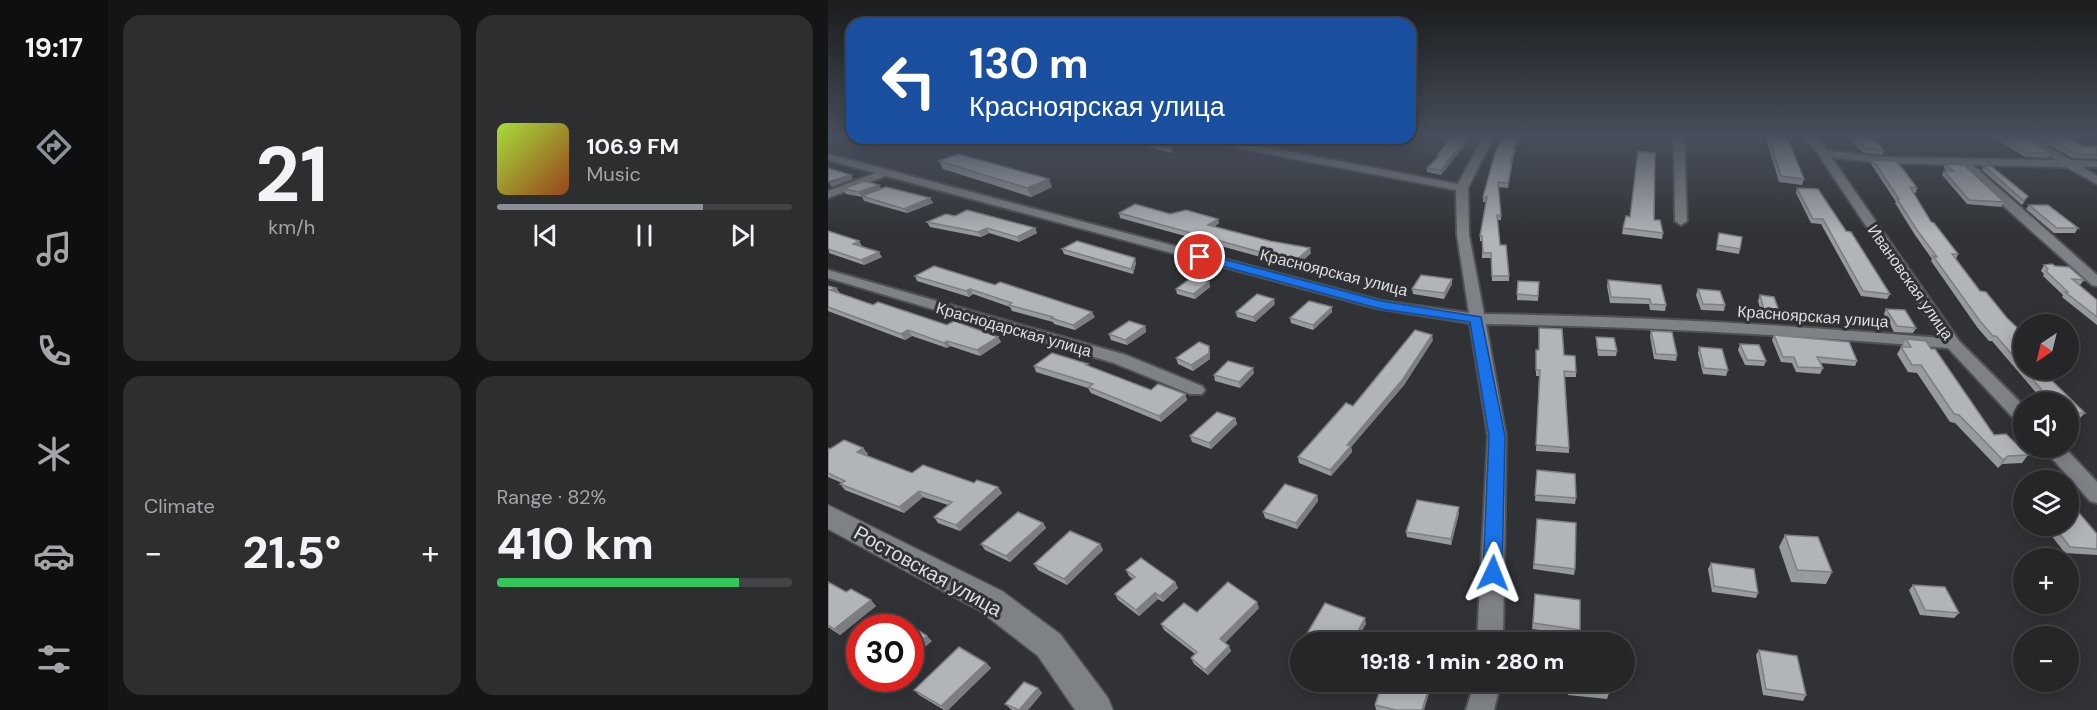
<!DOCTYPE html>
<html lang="en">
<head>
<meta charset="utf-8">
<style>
	:root { --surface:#242628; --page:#2c2e30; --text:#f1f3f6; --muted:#a3a5a8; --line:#414345; --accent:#8c9099 }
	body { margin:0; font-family:"DM Sans",sans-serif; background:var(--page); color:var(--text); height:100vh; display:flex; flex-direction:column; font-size:22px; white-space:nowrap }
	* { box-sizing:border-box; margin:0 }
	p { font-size:20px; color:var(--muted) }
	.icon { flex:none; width:33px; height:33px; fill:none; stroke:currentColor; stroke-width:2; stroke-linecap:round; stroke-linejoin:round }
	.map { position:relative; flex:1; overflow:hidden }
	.sheet { display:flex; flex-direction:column; gap:15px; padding:15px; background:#141516; width:720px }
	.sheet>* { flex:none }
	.banner { position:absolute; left:18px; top:18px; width:570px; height:126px; border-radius:18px; box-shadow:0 3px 15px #0003,0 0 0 2px var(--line); background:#1a4fa0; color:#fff; overflow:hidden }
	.needle { width:39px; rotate:215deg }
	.controls { position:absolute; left:1185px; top:314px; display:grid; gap:12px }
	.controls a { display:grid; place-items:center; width:66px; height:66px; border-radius:50%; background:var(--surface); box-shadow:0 3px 15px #0003,0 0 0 2px var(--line); font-size:30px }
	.speed { position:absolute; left:18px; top:614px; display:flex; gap:12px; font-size:30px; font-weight:700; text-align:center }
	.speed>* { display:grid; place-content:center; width:78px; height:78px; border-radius:50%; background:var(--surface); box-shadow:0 3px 15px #0003,0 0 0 2px var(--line); line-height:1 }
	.speed .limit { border:9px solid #d22; background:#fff; color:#111 }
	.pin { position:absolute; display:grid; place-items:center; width:51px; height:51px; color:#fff; margin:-26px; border:3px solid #fff; border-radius:50%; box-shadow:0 2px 6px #0007 }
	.me { position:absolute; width:66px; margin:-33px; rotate:2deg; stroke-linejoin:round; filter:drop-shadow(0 0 4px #0008) }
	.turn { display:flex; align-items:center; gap:21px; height:126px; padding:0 24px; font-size:27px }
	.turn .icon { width:78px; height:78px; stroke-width:2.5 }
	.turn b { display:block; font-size:42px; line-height:51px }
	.big { font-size:45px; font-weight:800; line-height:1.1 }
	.sheet .widget { flex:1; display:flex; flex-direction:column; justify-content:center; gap:9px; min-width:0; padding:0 21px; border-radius:18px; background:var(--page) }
	.sheet .dial { align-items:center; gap:0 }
	.dial b { font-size:78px; line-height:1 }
	.song { display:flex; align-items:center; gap:18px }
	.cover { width:72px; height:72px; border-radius:9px; background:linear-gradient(135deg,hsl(80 70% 55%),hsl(20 70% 35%)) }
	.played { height:6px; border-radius:3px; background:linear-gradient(90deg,var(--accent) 70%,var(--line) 70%) }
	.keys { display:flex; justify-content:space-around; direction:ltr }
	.heat { display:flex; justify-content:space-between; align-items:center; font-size:33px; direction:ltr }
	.charge { height:9px; border-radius:4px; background:linear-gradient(90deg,#34c759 82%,var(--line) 0) }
	.sheet .tiles { flex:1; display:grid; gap:15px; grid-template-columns:repeat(2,1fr) }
	.trip { position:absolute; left:462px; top:632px; width:345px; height:60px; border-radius:30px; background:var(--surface); box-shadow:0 3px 15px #0003,0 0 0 2px var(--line); font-weight:800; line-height:60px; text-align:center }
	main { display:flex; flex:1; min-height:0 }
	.tabs { display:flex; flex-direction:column; width:108px; justify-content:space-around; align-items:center; background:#0e0f10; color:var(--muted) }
	.tabs .icon { width:42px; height:42px }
	.tabs .selected { color:var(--accent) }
	.tabs b { font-size:27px; color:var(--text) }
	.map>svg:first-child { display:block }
</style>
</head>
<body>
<main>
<nav class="tabs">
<b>19:17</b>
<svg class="icon selected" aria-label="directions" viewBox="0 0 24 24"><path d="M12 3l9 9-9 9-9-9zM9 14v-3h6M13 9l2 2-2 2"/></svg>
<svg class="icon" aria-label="music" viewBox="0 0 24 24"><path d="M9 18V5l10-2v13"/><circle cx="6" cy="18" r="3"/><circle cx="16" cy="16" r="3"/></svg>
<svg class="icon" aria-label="phone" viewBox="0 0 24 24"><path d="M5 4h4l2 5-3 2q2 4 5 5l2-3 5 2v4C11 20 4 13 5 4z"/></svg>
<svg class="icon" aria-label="climate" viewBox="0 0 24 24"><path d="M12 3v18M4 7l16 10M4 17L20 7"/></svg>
<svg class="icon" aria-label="car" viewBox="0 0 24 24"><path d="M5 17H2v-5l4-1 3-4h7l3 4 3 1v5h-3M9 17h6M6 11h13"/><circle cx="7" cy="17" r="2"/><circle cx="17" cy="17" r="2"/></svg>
<svg class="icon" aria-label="filters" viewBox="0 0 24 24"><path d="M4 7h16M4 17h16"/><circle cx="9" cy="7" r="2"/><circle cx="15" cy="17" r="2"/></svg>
</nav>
<section class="sheet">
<div class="tiles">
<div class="widget dial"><b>21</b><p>km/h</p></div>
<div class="widget">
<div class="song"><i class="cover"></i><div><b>106.9 FM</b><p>Music</p></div></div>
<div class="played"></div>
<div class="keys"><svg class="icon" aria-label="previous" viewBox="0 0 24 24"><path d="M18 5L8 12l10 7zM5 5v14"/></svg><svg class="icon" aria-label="pause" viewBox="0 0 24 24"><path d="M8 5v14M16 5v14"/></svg><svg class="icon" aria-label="next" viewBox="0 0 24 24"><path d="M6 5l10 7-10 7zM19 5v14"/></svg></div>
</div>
<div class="widget"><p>Climate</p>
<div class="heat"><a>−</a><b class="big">21.5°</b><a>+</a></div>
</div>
<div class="widget"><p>Range · 82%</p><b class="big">410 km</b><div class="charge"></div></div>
</div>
</section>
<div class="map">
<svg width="1269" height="710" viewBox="0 0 1269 710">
	<rect width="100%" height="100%" fill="#303235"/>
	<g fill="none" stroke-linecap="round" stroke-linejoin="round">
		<defs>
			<path id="minor" d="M656,136h10l-26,52 1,47 15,79c153,2 305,11 457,24l-135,-202h10l10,14 53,7 177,3 -37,-24h11l41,24 26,1v6h-15l15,9v8l-31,-17 -93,-2 124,110v11l-5,-1 -103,-92 -28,-28 -82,-2 -48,-6 128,184 65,65v18l-7,-2 -69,-74c-154,-13 -308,-22 -462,-24l20,112 -3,206h-26l11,-206 -18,-113 -94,-15 -490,-132 -58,22v-7l47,-18 -47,-13v-6l554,147 87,12 -12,-78 -1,-45 -255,-49 -5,-3h21l241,46z
				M846,136h10l3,85 -6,4 -6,-4z
				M0,270l298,85 76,31 3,4 -3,4h-12l-76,-31 -286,-85z
				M1214,447h22l33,35v21l-7,-2z
				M647,681h26l-7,29h-28z"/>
			<path id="tertiary" d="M0,505l174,86 58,43 48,64 5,12h-38l-37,-54 -58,-45 -152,-82z"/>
		</defs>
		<!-- minor casing -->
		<use href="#minor" stroke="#4f5153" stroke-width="4"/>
		<!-- tertiary casing -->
		<use href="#tertiary" stroke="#4f5153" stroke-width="3"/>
		<!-- minor -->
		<use href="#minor" fill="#7e8185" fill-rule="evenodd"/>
		<!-- tertiary -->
		<use href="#tertiary" fill="#7e8185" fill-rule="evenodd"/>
	</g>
	<!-- wall -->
	<path fill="#989b9e" d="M3,136h21v2h14l-2,5z
		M624,136h17l-3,5v3l-25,31 -14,-3v-4l10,-10v-3z
		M676,136h16l-6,13 1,4 -3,10v4l-4,21 -10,-1 3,29v4h-4l3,25 9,31v5h-17l-1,-23h-9v-17h-2v-5l6,-34h-3v-5z
		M937,136h22l17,43 -2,6 -23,-3z
		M1019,136h25l12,15 -1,4 -20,-2z
		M1167,136h28l27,17 -2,5 -23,-1 -31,-19z
		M1213,136h26l16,10h14v13l-25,-1 -32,-19z
		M284,138h61l-2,15z
		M1045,160l44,28 -1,5 -3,-1 18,30 27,32 -2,5 68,110 22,1 -3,3 42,40 -5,5 -12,1v-17h-24l-52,-61h-3l-12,-14 -46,-66 1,-2 -17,-24 -20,-32 1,-1 -25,-38z
		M111,161l113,26 -21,10 -88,-28z
		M1117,164l59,38 -3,5 -34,-3 -25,-29 2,-4h3l-3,-3z
		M1156,166l41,35 -3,4 -40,-35z
		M969,188l49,43 44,63 -3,5 -26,-3 -40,-72 -10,-1 -15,-30z
		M15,189h38l49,9 3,5 -26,10 -43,-12 -2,-4 -16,-3z
		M1201,205l49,23 -3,5h-21l-28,-24z
		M291,213l51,1 49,9 -5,4 97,26 -17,16 -19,-5v-3l-155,-43z
		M127,216l80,12 2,5 -18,9 -30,-9 -8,4 -51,-10 -3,-5z
		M795,228l40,5 -1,6 -40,-5z
		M0,231l34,15 -1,1 21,10 -18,8 -35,-12z
		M891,233l21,16 -1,5 -23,-4z
		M234,249l74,14 -3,11 -69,-20z
		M1216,265l11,1 29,14 -4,5h-1l18,15v25l-35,-28 1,-2 -20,-19 1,-2 -3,-3z
		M87,276l180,41 -20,13 -21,-6 -1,-2 -41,-11 -2,-4 -37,-13 -4,3 -52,-16z
		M780,280l58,25 -1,6 -15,-1 -1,-6 -39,-1 -3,-17z
		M690,281l21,1 -1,19 -21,-1z
		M381,282l1,5 -15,12 -18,-5 -1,-5z
		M624,284l-8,15 -31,-5 -1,-5z
		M0,286l8,2 4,5h-1l34,12 74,20 51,12 3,5 -21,14 -30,-10 -3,2 -35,-12 -7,4 -77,-29z
		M870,289l27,16 -1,6 -23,-1 -5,-15z
		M932,295l19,16 -2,5 -15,-1 -4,-14z
		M447,304l-20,18 -18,-5 -1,-5z
		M504,307v5l-19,18 -22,-7 -1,-5z
		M1058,309l30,19 -3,5 -19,-1 -10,-18z
		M317,326l1,6 -19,13 -16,-5 -2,-6z
		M711,328l25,27 12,17v5h-11l4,71v5l-33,-2 3,-75h-3v-26h3z
		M823,331l26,24 -1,6 -22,-2 -4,-23z
		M946,335l83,26 -2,5 -35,-3 3,5 -3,6 -24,-2 -4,-9 -11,-1 -9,-22z
		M768,337l21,14 -1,5h-18l-2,-13z
		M1078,339l25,10 63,86 34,20 -6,8 -20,1 -4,4 -43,-45 -5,-1 -33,-49 -9,-1 -11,-18z
		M605,340l-29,45 -53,62 1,5 -21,24 -32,-13 -1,-6 55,-51z
		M912,344l26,17 -2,5 -19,-1 -7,-15z
		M871,347l29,23 -2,6 -23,-2 -5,-21z
		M382,352v7l-17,12 -15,-7 -2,-6z
		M206,366h55l62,24 34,4 2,6 -26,22 -70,-29 -3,-5 -52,-16z
		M426,373l-14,15 -25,-7 -1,-6z
		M407,418l2,6 -26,25 -19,-7 -2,-6z
		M0,448l2,1 33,-1 5,6 -3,2 47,17 86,14 4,6 -42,38 -22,-8 -4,-6 14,-12 -25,-8 -19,16 -59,-23 -5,-6 2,-1 -14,-6z
		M709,470l39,28 -1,6 -40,-3z
		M1195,487h1v12l-5,-6z
		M489,495l1,6 -21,28 -32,-11 -2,-6z
		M631,513l-8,32 -44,-8 -1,-5z
		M709,519l38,50 -1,6 -41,-6z
		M215,523l3,5 -36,34 -25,-12 -4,-6z
		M1215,525h25l29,9v21l-32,-2z
		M957,535l47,37 -6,12 -35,-2 -12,-35z
		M272,544l3,6 -36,35 -29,-15 -4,-6z
		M883,563l47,30 -2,5 -44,-6 -4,-23z
		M298,570l49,12 3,6 -15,14 -5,-3 -19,17 -21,-16 -3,-6 18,-15 -4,-3z
		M0,582l18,10 30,14 -36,29 -12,-8z
		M1085,585l46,28 -5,5 -34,-3 -11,-25z
		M707,594l45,36 -1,5 -47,-6z
		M431,608l-34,35 6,8 -23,24 -14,-11 -3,-6 4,-4 -31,-24 -3,-6 36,-12z
		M931,650l47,45 -3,6 -40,-6 -7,-40z
		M158,663l5,5 -43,42h-4l-25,-15 -5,-5z
		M555,681h49l-8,29h-48l-1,-5z
		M740,681h40l1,12 -2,6 -39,-4z
		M210,688l4,5 -14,17h-16l-7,-6z"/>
	<!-- shaded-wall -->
	<path fill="#7c7e81" d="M638,136h3l-3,5v3l-25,31v-5z
		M691,136h1l-7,17v-4z
		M343,138h2l-2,15 -2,-5z
		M688,149l-1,4 -5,14v-5z
		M23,175l2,4 -21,8 -3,-4z
		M221,179l3,8 -21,10 -4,-9z
		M51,185l3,5 -20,7 -3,-5z
		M102,198l3,5 -26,10 -3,-4z
		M390,219l1,4 -10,7 -1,-5z
		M159,228l2,5 -8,4 -3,-5z
		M207,228l2,5 -18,9 -2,-5z
		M31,241l3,5 -6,3 -3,-5z
		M482,248l1,5 -17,16 -1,-6z
		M51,252l3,5 -18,8 -3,-5z
		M307,258l1,5 -3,11 -2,-5z
		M624,279v5l-8,15v-6z
		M381,282l1,5 -15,12 -2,-5z
		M8,288l4,5 -6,3 -4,-6z
		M142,289l3,5 -4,3 -3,-6z
		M446,299l1,5 -20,18 -2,-5z
		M504,307v5l-19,18v-5z
		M264,312l3,5 -20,13 -2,-5z
		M317,326l1,6 -19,13 -2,-5z
		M80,330l4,6 -7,4 -4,-6z
		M604,335l1,5 -29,45 -53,62 1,5 -21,24 -1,-6 17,-25z
		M170,337l3,5 -21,14 -3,-6z
		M119,341l3,5 -3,2 -3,-5z
		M381,346l1,6v7l-17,12 -2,-6z
		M425,368l1,5 -14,15 -1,-6z
		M357,394l2,6 -26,22 -2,-6z
		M407,418l2,6 -26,25 -2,-6z
		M35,448l5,6 -7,4 -4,-6z
		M1180,456l-6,8 -4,4 5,-8z
		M170,487l4,6 -42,38 -4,-6z
		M91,491l4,6 -19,16 -5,-6z
		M489,495l1,6 -21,28 -1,-6z
		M631,507v6l-8,32v-6z
		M215,523l3,5 -36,34 -4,-6z
		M272,544l3,6 -36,35 -3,-6z
		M347,582l3,6 -15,14 -3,-6z
		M327,593l3,6 -19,17 -3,-6z
		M43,600l5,6 -36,29 -6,-6z
		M429,602l2,6 -36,37 -3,-6z
		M537,618l1,6 -10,18h-4z
		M99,636l5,5 -22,19v-10z
		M401,646l2,5 -23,24 -3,-5z
		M158,663l5,5 -43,42h-3l-4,-4z
		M603,681h1v2l-8,27h-2z
		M210,688l4,5 -14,17h-9z"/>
	<!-- building -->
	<path fill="#b1b4b8" stroke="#7c7e81" stroke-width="1.5" d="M624,136h14l-2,2 2,1 -25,31 -14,-2 12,-12 -2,-1z
		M676,136h15l-6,13h3l-6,13 2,1 -4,20 -10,-1 3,34 -4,-1 3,30h6l3,31h-17l-1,-23h-8l-1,-17h-2l7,-39h-4l12,-44z
		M940,136h19l17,43 -23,-3z
		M1024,136h20l12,15 -20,-3z
		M1171,136h24l27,17h-23z
		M1215,136h24l16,10h14v9l-23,-2z
		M303,138h40l-2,10z
		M810,151l17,2 -1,67h6l3,13 -40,-5 3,-12 4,1z
		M130,154l91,25 -22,9 -88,-27z
		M1045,160l22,1 8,8 14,19 -7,-1 21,35 3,1 24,31h-6l28,37 6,1 21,26 17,16v34l-28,-32h-3l-13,-15 -47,-65 4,1 -20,-27 -20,-31h2z
		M1117,164l19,1 40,37 -35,-2 -25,-29h9z
		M1156,166h7l37,30 -4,5z
		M0,168l23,7 -23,7z
		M36,181l15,4 -20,7 -16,-3z
		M58,187l44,11 -26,11 -42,-13z
		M969,188l21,1 28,42 5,1 39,62 -27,-3 -40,-72h-10z
		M307,204l35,10 16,-4 32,9 -10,6 62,16 40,7 -17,15 -19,-4 4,-2 -159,-44z
		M1201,205h19l30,23h-21z
		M139,210l68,18 -18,9 -30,-9 -9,4 -51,-10 19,-8 9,2z
		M0,231l31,10 -6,3 26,8 -18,8 -33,-11z
		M891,233l23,4 -2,12 -23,-4z
		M249,241l58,17 -4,11 -69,-20z
		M1224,264l3,2 14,1 15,13 -12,-1 25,21v17l-32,-25h3l-22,-21 2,-2 -4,-4z
		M106,266l61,19 5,-3 92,30 -19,13 -22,-7 2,-1 -44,-12 3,-2 -42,-14 -4,2 -51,-15z
		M593,275l31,4 -8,14 -32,-4z
		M363,278l18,4 -16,12 -17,-5z
		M780,280l53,5 5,20 -15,-1 -1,-5 -39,-2z
		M690,281l21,1 -1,14 -21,-2z
		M0,286l8,2 -6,2 43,15 5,-3 69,23 7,-4 44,16 -21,13 -30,-9 -3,2 -36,-13 -7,4 -73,-27z
		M870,289l22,2 5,14 -22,-1z
		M429,294l17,5 -21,18 -17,-5z
		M932,295l14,2 5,14 -15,-1z
		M481,301l23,6 -19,18 -23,-7z
		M1058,309l19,1 11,18 -19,-2z
		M301,321l16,5 -20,14 -16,-6z
		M711,328l23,1 2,26 11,1 1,16 -12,-1 5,77 -33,-3 4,-75h-4v-20h3z
		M587,330l17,5 -29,44 -56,66 4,1 -21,24 -32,-13 48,-54 7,3z
		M823,331l21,1 5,23 -21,-1z
		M946,335l75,7 8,19 -40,-4 6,11 -25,-1 -4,-10h-11z
		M768,337l18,1 3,13 -19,-1z
		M1078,339l20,2 5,8h4l59,86 12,-1 22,21 -20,1 -5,4 -44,-45 -5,-1 -33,-49h-9l-11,-18h10z
		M371,342l10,4v7l-18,12 -15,-7z
		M912,344l19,1 7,16 -19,-1z
		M871,347l23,2 6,21 -24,-2z
		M224,353l36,11 -2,1 65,25 7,-6 27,10 -26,22 -71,-29 5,-3 -59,-18z
		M400,361l25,7 -14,14 -25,-7z
		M1196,369h21l1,1 -6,-1 45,44h-17v-11h-16z
		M389,412l18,6 -26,25 -19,-7z
		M16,440l19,8 -6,4 55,21 11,-8 51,18 3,-3 21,7 -42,38 -22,-8 18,-15 -33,-11 -20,16 -59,-23 5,-3 -17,-8v-25l2,1z
		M709,470l38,4 1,24 -41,-3z
		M457,484l32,11 -21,28 -33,-11z
		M589,500l42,7 -8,32 -45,-7z
		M1240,500l29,34v15l-27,-2 -17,-22h15z
		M190,512l25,11 -37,33 -25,-12z
		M709,519l39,4 -1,46 -41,-5z
		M242,531l30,13 -36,35 -30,-15z
		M957,535l33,2 14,35 -35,-2z
		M313,558l34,24 -15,14 -5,-3 -19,17 -21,-16 20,-17 -9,-7z
		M883,563l43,6 4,24 -44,-7z
		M0,582l18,10 5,-3 20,11 -37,29 -6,-4z
		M400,582l29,20 -37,37 9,7 -24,24 -14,-12 6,-6 -36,-28 23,-21 13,9z
		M1085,585l32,2 14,26 -34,-3z
		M707,594l45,6v30l-47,-7z
		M497,603l40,15 -13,24h-50z
		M72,618l27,18 -17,14v-23h-21z
		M131,647l27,16 -45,43 -27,-16z
		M931,650l38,6 9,39 -40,-6z
		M555,681h48l-9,29h-26l-21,-5z
		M741,681h39l1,12 -40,-4z
		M196,682l14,6 -19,22 -14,-6z"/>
	<!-- sky -->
	<linearGradient id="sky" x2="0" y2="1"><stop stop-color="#1a1c1d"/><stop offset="0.58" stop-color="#484f5c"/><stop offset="1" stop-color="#484f5c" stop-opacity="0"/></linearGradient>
	<rect width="1269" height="235" fill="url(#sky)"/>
	<!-- route -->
	<path fill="#1a73e8" stroke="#114b97" stroke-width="1.5" d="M372,253l181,48 100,16 24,119 -3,137 -3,6 -6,3 -7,-3 -3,-6 6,-137 -19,-114 -89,-13 -185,-50 -1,-2z"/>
	<g text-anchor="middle" stroke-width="6" stroke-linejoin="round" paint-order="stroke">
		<!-- street labels -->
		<g font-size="16" fill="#dddfe1" stroke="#303235">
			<text transform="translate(506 272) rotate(14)" y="6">Красноярская улица</text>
			<text transform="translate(1083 282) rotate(55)" y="6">Ивановская улица</text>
			<text transform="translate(985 316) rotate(4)" y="6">Красноярская улица</text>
			<text transform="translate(186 329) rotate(16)" y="6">Краснодарская улица</text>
		</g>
		<!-- near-street labels -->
		<g font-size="20" fill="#dddfe1" stroke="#303235">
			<text transform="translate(100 571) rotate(29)" y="7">Ростовская улица</text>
		</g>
	</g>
</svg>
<div class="controls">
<a><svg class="needle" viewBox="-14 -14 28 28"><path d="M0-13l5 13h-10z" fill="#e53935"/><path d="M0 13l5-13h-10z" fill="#a3a5a8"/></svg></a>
<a><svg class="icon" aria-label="sound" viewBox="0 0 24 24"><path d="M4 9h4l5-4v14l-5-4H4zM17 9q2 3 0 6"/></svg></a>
<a><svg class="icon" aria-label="layers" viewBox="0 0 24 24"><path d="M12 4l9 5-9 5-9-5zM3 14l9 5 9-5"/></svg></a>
<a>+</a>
<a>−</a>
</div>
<div class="speed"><div class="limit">30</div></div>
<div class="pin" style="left:372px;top:257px;background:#d93025"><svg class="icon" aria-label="arrive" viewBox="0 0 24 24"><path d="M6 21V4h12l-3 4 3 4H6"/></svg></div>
<svg class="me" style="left:665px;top:573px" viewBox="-20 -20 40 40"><path d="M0-17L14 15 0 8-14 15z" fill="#1a73e8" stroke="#fff" stroke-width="4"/></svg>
<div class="trip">19:18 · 1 min · 280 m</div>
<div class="banner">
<div class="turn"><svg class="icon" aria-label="left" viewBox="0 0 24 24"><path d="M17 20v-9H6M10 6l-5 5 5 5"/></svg><div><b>130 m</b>Красноярская улица</div></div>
</div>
</div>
</main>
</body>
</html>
